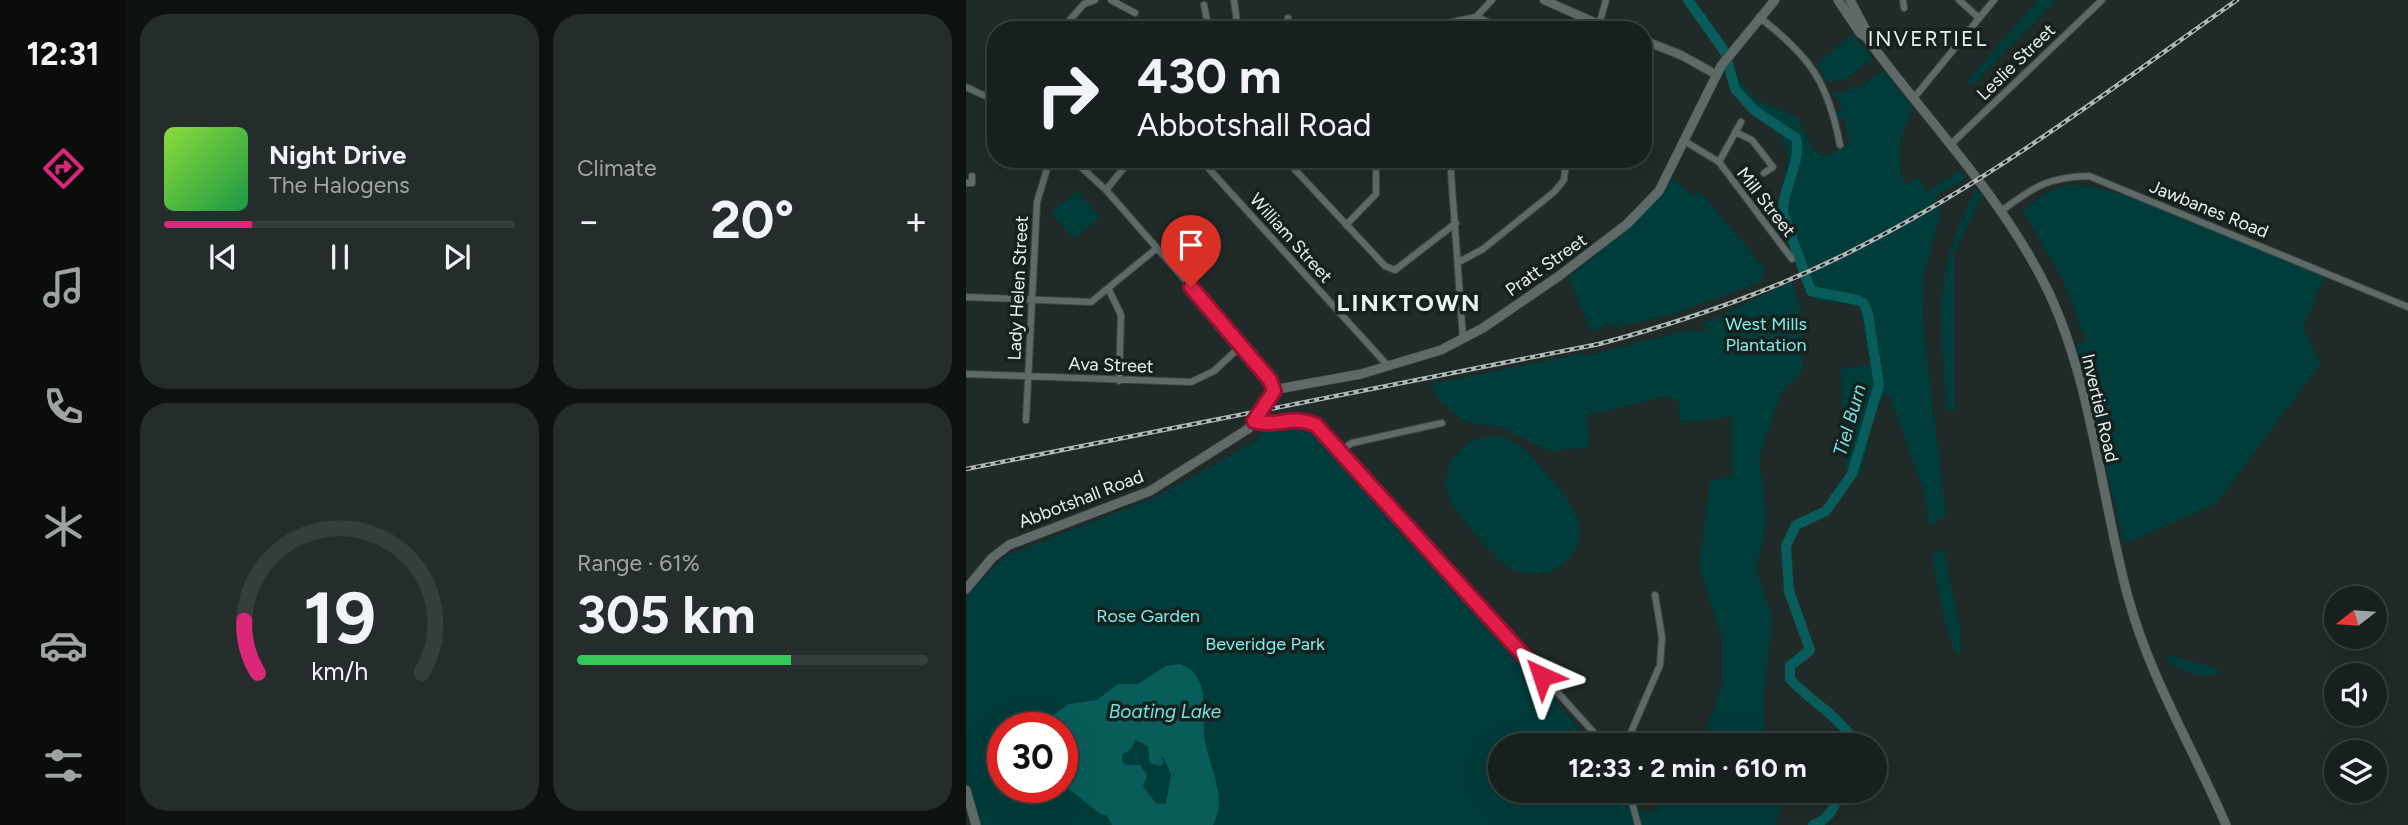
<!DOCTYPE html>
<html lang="en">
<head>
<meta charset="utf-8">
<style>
	:root { --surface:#18201f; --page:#252d2c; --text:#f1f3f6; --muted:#9fa3a4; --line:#363e3d; --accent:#db2777 }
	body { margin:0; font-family:Figtree,sans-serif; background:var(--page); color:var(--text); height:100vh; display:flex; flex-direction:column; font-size:26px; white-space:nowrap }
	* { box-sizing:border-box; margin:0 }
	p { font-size:23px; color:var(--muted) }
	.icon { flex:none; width:38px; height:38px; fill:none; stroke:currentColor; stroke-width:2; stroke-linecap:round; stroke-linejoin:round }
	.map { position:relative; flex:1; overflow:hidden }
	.drawer { display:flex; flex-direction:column; gap:14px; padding:14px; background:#0d1211; width:840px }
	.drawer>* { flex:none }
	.top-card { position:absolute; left:21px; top:21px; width:665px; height:147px; border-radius:28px; box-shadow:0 7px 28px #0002,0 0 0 2px var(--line); background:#18201f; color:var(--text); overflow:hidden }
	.needle { width:46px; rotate:253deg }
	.controls { position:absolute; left:1358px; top:586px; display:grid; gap:14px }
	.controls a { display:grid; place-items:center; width:63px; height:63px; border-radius:50%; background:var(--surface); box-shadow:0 7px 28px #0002,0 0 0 2px var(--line); font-size:35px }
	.speed { position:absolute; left:21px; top:712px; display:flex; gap:14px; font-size:35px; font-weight:700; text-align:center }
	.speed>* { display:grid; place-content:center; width:91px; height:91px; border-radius:50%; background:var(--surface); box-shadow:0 7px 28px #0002,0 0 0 2px var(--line); line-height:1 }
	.speed .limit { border:10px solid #d22; background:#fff; color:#111 }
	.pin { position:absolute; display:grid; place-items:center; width:60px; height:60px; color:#fff; margin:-72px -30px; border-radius:50% 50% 50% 0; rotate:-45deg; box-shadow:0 0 7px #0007 }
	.pin .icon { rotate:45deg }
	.me { position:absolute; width:77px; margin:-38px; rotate:318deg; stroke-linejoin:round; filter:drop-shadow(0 0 5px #0008) }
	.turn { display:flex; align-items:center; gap:24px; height:147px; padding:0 35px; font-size:32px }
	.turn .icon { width:91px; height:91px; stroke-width:2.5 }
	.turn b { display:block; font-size:49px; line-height:60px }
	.big { font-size:52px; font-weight:700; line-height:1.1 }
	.drawer .widget { flex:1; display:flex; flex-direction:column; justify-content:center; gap:10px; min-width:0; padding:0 24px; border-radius:28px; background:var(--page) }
	.drawer .dial { align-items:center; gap:0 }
	.dial svg { height:182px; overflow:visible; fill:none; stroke:var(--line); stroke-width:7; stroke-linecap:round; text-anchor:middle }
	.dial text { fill:var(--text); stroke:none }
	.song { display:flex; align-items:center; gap:21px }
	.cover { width:84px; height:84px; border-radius:10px; background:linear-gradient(135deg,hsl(90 70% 55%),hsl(140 70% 35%)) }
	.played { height:7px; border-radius:4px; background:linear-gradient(90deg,var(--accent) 25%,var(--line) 25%) }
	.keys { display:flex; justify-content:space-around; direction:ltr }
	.heat { display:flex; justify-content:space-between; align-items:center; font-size:38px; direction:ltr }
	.charge { height:10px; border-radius:5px; background:linear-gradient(90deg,#34c759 61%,var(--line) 0) }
	.drawer .tiles { flex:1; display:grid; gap:14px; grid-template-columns:repeat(2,1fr) }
	.trip { position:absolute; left:522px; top:733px; width:399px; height:70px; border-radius:35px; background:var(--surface); box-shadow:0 7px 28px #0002,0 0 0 2px var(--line); font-weight:700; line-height:70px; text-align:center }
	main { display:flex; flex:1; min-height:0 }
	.menu { display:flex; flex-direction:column; width:126px; justify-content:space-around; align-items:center; background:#0a0d0c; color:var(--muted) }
	.menu .icon { width:49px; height:49px }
	.menu .current { color:var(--accent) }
	.menu b { font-size:32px; color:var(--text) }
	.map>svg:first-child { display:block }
</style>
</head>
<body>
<main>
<nav class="menu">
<b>12:31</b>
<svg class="icon current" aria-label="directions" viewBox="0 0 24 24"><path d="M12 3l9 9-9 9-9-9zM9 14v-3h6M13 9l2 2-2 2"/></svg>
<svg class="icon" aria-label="music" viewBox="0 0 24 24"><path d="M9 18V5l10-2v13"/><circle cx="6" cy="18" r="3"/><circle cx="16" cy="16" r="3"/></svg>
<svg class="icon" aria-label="phone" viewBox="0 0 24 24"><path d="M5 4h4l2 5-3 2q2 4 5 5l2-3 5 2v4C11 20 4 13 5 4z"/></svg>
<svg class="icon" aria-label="climate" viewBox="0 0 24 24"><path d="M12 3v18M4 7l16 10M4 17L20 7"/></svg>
<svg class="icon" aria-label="car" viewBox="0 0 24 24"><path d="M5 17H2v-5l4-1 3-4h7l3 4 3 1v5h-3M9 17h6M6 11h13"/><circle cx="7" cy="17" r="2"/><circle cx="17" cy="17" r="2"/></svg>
<svg class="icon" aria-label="filters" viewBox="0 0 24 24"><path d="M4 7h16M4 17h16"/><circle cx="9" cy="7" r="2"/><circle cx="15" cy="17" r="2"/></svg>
</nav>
<section class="drawer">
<div class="tiles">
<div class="widget">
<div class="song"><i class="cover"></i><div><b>Night Drive</b><p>The Halogens</p></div></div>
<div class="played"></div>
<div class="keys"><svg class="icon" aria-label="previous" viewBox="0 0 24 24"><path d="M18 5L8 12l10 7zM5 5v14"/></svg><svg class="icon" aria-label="pause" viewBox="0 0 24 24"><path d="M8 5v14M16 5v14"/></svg><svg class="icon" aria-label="next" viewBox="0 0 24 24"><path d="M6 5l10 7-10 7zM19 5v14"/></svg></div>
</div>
<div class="widget"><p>Climate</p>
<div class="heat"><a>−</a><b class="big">20°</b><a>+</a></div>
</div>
<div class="widget dial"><svg viewBox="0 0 100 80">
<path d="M14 69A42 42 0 1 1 86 69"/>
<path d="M14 69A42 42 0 0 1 8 46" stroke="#db2777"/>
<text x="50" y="56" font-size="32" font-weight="700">19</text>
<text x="50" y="72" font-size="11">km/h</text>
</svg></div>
<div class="widget"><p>Range · 61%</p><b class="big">305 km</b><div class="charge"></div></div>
</div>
</section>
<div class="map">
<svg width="1442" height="825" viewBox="0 0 1442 825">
	<rect width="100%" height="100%" fill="#202a29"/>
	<!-- green -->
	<path fill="#003c3a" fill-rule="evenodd" d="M1072,0h18l-84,86 -5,-5z
		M887,34l20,25 -27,20 -19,3 -10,-18z
		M913,72l7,1 27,35c-13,25 -17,51 -8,77l12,-8 11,14 33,-21 5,8 -32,19 8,9 -19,76 -1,33 24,201 -17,10 -4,-31 -35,-98 -5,-4 -9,16 -17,68 -13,-8c1,-34 -5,-66 -5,-101l29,-2 -10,-60 -45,-6 -5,-9 -29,-72 -2,-19 9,-42 -6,-21 -37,-30 -17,-28 10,-1 16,20 44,20 15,32 12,6 24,-12 -5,-25 -8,-1 -1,-5 7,-2 -4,-14h-5l1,-4 15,-2 -1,-4 3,-2 5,5z
		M706,178l22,18 6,-5 65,77 -4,14 -85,31 -62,15 -2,-5 -20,9 -24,-54 76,-64z
		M1100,185l23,1 44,11 193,77 -23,53 18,36 -105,141 -92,40 -48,-199 10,-4 -24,-63 -39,-68 24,-17z
		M1011,189l5,6 -28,59v158l-9,-4c2,-34 -6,-68 -4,-102 4,-44 13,-79 36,-117z
		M111,191l23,26 -26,22 -23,-26z
		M826,281l10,36v55l-21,21 -22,64 8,65 -11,47 16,49 -8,79v48h-63l21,-61v-46l-23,-71 11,-87 21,-3v-60l-51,6 -2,-24 -18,-1 -65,16 -3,-12 1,12 -7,1 4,32 -41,4 -49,-24 -35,-5 -25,-21 -9,-17 152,-31 2,3 103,-26 20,1 -8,-6z
		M334,423l21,12 272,310 -93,1v45h123l7,17 23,5 10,-22h124l-12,34h-795l-14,-49v-179l39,-41 158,-62 93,-54 8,-11zM37,728h59v60h-59z
		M532,436c24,5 35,22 50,39 22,26 49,56 17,87 -9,9 -22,13 -34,12 -9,-1 -19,-4 -25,-9 -15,-11 -53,-54 -58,-70 -10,-35 19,-59 50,-59z
		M978,550l16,77 1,27 -6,-2c-12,-31 -18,-64 -23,-98z
		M1203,655l50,14 1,4c-20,6 -36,0 -52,-12z"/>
	<!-- water -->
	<path fill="#085d5a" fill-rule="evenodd" d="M214,664c9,3 15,8 19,17 8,17 4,37 5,54 3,30 25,60 9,90h-101l-6,-10h-4l-40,-31v-56h-8l-4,-11 19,-13 28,-4 21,-16h20l28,-18zM169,740l13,6 2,17 10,3 4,-3 -4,-7 4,2 7,17 -5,29 -10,-1 -13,-16 4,-12 -7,-10h-14l-4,-4v-6l10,-7z"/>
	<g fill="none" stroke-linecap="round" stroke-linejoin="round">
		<!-- river -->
		<path stroke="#085d5a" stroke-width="10" d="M722,0l37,52 10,37 20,22 41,27c6,26 -14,49 -13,75l28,78 47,9 6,3 4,11 11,71 -27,89 -26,37 -30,14 -10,21 3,45 21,59 -20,16v13c21,23 45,34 63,60l-1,7
			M847,825c16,-5 23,-19 27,-34"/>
		<defs>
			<path id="minor" d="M145,0l24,13
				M268,0l4,30
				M937,0l1,8
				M993,0l20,18
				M238,5l5,25
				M510,17l32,13
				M793,17c51,39 69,65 81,128
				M322,18l2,12
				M633,25l7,-25
				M95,30l23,-26 11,-4
				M406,30l22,-5 54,-2
				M481,30l1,-7 28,-6 16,-17
				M0,87l30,14
				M947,99l81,-99
				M769,132l17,8 21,27 -9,6
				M717,140l36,22 73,97
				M984,145l152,-145
				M106,159l34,31 158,180 10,21
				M234,159l189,208
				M319,159l100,107 10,4 61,-47
				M484,159l13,180
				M753,162l22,-40
				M0,183h6v-7
				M140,190l25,-31
				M1035,211c33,-24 46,-34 88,-35l319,131
				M380,225l30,-31v-35
				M493,262l24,-13 71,-57 10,-12 2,-21
				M143,290l12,25 -2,66
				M0,297l125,5 66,-54
				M0,374l225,8 23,-11 28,-26
				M60,420l11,-218 13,-43
				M288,421c23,7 38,-7 62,4l290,321
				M375,450l11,-7 90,-20
				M659,746l35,-81 2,-28 -7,-42
				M663,791l9,34"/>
			<path id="tertiary" d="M578,0l68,30
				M677,40l38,15 36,20"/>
			<path id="secondary" d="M872,0l22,33 6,4c62,85 139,162 184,258 43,94 51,203 78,302 22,81 65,151 98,228
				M884,0l16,30v7
				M0,589l26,-31 17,-13 141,-54 98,-62 19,-30 11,-10 83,-15 80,-24 42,-22 76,-52 68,-52 32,-33 62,-125 54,-66
				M0,790l10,35"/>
		</defs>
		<!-- minor casing -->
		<use href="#minor" stroke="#3f4847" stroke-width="8"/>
		<!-- tertiary casing -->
		<use href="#tertiary" stroke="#3f4847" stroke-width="10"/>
		<!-- secondary casing -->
		<use href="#secondary" stroke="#3f4847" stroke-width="10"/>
		<!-- minor -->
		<use href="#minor" stroke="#5e6968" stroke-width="6"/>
		<!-- tertiary -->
		<use href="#tertiary" stroke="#5e6968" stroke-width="8"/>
		<!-- secondary -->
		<use href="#secondary" stroke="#5e6968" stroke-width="9"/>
		<defs>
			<path id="rail" d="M0,469l633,-125c94,-25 186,-57 272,-103 129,-67 247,-157 366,-241"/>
		</defs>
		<!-- rail casing -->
		<use href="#rail" stroke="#afb7b6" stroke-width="4.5"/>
		<!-- rail -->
		<use href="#rail" stroke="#16201f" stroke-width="2" stroke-dasharray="5" stroke-linecap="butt"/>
	</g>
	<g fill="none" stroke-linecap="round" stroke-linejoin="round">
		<defs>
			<path id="route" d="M225,287l79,93 4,11 -20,30c23,7 38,-7 62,4l226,251"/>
		</defs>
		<!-- route casing -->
		<use href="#route" stroke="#92132f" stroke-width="18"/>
		<!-- route -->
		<use href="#route" stroke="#e11d48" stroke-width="12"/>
	</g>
	<g text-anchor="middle" stroke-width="7" stroke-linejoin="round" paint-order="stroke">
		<!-- street labels -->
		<g font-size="18" fill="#eaf1f0" stroke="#16201f">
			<text transform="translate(1050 62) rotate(-44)" y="6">Leslie Street</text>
			<text transform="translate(800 202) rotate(52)" y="6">Mill Street</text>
			<text transform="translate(1243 209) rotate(22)" y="6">Jawbanes Road</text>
			<text transform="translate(325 238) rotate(48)" y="6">William Street</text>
			<text transform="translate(580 265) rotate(-35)" y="6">Pratt Street</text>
			<text transform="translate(52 288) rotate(-87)" y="6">Lady Helen Street</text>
			<text transform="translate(145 365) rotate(2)" y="6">Ava Street</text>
			<text transform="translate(1134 408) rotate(77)" y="6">Invertiel Road</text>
			<text transform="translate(115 499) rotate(-21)" y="6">Abbotshall Road</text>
		</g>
		<!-- park labels -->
		<g font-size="18" fill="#7fede7" stroke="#16201f">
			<text x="800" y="330">West Mills<tspan x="800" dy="21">Plantation</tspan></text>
			<text x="182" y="622">Rose Garden</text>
			<text x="299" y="650">Beveridge Park</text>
		</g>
		<!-- water labels -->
		<g font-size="19" font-style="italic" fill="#75e4dd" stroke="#16201f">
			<text transform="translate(883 420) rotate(-74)" y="7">Tiel Burn</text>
			<text x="199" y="718">Boating Lake</text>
		</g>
		<!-- quarter labels -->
		<g font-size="21" letter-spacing="2" fill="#eaf1f0" stroke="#16201f">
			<text x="962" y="46">INVERTIEL</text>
		</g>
		<!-- district labels -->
		<g font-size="24" font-weight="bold" letter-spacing="2" fill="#eaf1f0" stroke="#16201f">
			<text x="443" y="311">LINKTOWN</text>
		</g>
	</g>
</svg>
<div class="controls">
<a><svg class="needle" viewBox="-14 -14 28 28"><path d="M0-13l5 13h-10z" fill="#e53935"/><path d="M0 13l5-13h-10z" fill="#9fa3a4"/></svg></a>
<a><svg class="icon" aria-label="sound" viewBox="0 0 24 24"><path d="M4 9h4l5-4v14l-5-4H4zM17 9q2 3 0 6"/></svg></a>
<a><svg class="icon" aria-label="layers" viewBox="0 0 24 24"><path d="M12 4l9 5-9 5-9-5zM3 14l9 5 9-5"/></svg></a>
</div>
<div class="speed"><div class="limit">30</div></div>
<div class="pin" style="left:225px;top:287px;background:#d93025"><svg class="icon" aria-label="arrive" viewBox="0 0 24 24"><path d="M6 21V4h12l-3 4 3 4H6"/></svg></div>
<svg class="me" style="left:576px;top:676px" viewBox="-20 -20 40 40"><path d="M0-17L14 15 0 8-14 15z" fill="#e11d48" stroke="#fff" stroke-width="4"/></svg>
<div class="trip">12:33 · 2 min · 610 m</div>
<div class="top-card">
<div class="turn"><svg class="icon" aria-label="right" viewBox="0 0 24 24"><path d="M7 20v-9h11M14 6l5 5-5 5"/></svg><div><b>430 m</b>Abbotshall Road</div></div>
</div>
</div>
</main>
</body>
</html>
